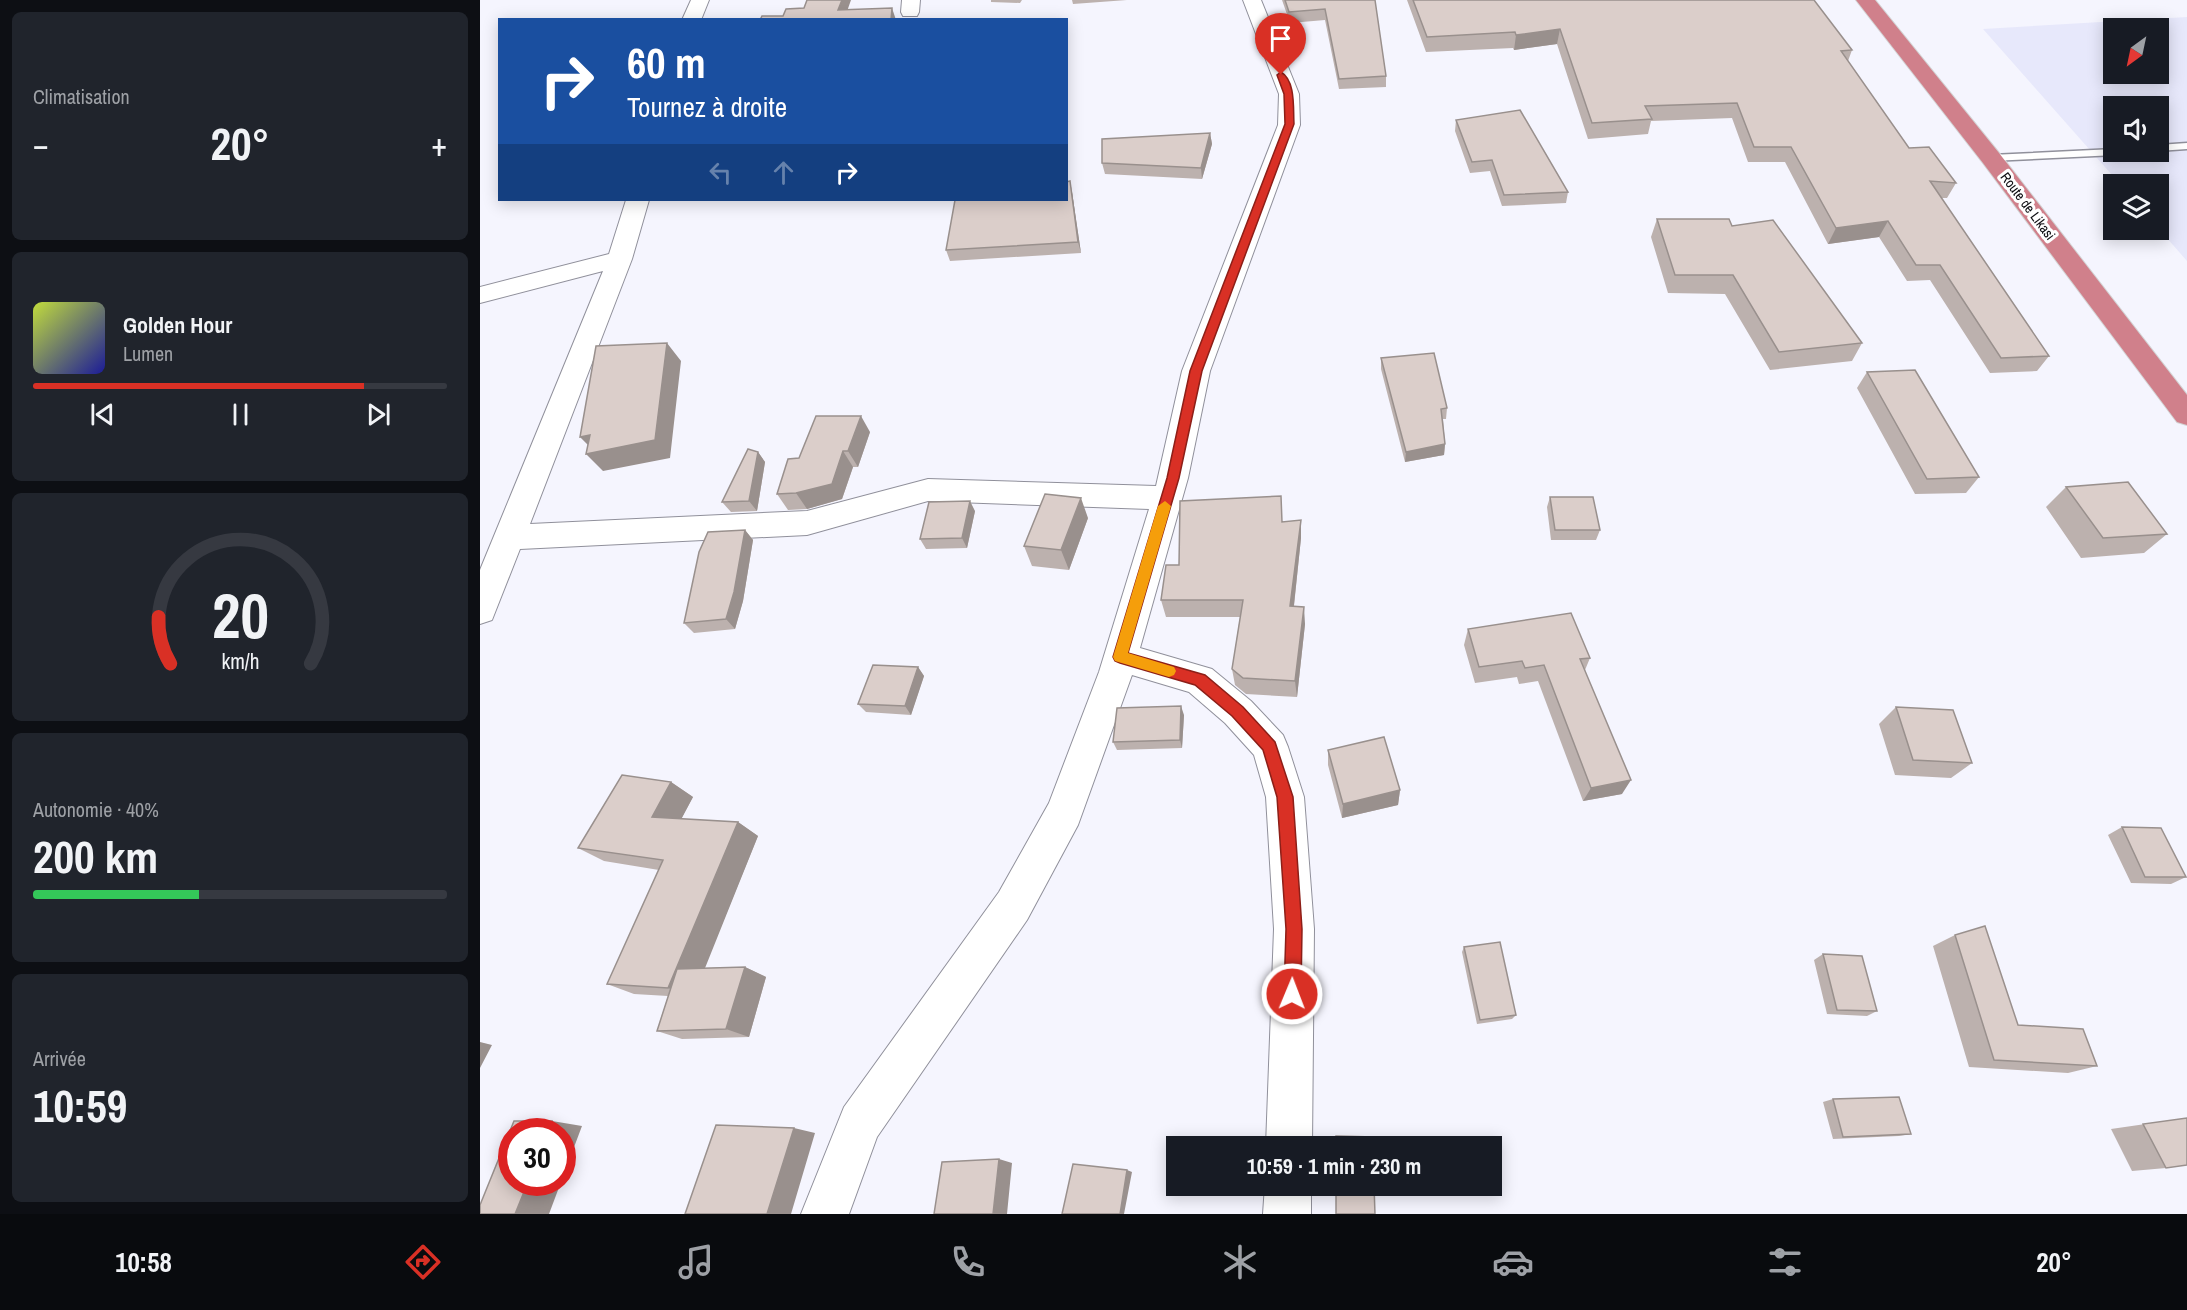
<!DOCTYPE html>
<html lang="fr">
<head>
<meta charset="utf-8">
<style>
	:root { --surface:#171b24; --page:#20242c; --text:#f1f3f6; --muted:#9ea1a6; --line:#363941; --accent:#d93025 }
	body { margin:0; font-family:"Archivo Narrow",sans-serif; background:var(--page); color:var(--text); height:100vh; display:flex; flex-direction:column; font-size:22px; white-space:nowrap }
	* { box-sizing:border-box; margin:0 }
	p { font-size:20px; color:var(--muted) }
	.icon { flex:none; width:33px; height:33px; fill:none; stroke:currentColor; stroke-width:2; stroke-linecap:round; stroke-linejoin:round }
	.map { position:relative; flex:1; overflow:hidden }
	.panel { display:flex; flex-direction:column; gap:12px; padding:12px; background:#0d0f14; width:480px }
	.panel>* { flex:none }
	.guide { position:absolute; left:18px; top:18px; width:570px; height:183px; border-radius:0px; box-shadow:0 3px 15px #0003; background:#1a4fa0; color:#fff; overflow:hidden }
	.needle { width:39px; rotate:213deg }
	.buttons { position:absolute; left:1623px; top:18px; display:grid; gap:12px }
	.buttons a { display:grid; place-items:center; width:66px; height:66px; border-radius:0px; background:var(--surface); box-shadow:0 3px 15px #0003; font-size:30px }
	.speed { position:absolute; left:18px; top:1118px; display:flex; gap:12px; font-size:30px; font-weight:700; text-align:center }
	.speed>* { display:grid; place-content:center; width:78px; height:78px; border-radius:50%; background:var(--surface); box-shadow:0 3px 15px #0003; line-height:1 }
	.speed .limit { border:9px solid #d22; background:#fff; color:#111 }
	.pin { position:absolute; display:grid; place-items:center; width:51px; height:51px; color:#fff; margin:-62px -26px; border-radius:50% 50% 50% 0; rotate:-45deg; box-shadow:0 0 6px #0007 }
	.pin .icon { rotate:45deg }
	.me { position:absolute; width:66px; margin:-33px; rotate:1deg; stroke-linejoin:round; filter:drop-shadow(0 0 4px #0008) }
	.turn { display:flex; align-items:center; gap:21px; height:126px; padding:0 30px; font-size:27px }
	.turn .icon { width:78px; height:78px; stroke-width:2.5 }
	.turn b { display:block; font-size:42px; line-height:51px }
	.lanes { display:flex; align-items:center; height:57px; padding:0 30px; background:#0003; justify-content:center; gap:30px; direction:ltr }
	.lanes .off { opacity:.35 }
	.big { font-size:45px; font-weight:700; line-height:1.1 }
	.panel .tile { flex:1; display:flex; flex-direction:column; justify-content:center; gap:9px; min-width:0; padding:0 21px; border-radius:9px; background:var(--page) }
	.panel .dial { align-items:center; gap:0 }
	.dial svg { height:156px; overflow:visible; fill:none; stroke:var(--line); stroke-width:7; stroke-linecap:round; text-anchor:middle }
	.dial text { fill:var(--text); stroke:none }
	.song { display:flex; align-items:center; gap:18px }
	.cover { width:72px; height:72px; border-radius:9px; background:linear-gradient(135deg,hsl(70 70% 55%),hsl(240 70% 35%)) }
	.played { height:6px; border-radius:3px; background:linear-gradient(90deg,var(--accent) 80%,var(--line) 80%) }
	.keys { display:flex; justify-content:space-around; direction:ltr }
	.heat { display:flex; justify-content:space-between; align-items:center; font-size:33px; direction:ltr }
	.charge { height:9px; border-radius:4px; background:linear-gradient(90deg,#34c759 40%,var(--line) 0) }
	.trip { position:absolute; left:686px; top:1136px; width:336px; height:60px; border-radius:0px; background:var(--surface); box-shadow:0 3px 15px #0003; font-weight:700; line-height:60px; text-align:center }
	.menu { display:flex; height:96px; justify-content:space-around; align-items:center; background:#090b0e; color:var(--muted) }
	.menu .icon { width:42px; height:42px }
	.menu .current { color:var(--accent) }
	.menu b { font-size:27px; color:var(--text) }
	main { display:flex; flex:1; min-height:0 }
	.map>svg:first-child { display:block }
</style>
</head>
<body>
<main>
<section class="panel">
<div class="tile"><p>Climatisation</p>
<div class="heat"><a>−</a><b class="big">20°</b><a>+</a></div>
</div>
<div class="tile">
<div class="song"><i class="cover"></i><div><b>Golden Hour</b><p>Lumen</p></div></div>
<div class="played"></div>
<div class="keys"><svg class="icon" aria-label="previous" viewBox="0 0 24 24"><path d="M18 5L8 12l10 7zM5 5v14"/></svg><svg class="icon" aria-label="pause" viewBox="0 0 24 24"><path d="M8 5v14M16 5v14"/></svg><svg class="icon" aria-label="next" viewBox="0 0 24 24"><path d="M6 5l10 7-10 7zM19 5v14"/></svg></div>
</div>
<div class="tile dial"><svg viewBox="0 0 100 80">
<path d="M14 69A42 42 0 1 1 86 69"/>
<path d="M14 69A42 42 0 0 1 8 45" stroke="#d93025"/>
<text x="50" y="56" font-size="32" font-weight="700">20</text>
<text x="50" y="72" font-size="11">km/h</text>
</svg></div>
<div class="tile"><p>Autonomie · 40%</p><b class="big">200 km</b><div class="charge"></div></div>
<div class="tile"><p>Arrivée</p><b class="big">10:59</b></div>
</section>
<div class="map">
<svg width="1707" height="1214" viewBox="0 0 1707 1214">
	<rect width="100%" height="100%" fill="#f5f5fe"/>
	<!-- built -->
	<path fill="#e7e8fb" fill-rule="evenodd" d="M1707,17v244l-28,-32 -1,-45h-38l-137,-155zM1634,28h44v46h-44zM1634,106h44v46h-44z"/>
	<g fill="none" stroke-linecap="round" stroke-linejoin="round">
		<defs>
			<path id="lane" d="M1707,143v6l-29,2v-6z
				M1634,149v3h8l-6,3 -125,6 -6,-3 6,-3z"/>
			<path id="street" d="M211,0h18l-8,20h-19z
				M422,0h18l-1,12 -2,4h-14l-2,-4z
				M763,0h18l38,94 1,31 -90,246 -22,107 -48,170 72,21 39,32 32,34 5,12 16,50 10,132 -2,217h-46l8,-217 -8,-132 -12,-42 -29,-32 -36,-31 -57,-17 -54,150 -51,95 -150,217 -28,77h-48l43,-107 155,-215 50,-89 50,-131 50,-163 -221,-8 -121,34 -287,14 -28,71 -12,4v-54l123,-299 -123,32v-16l129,-33 17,-54h23l-17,59 -102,265 277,-13 121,-32 228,7 26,-115 96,-246 1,-31z
				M785,1185h46v29h-48z"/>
			<path id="highway" d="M1376,0h19l124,153 188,242v30l-10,-3 -194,-259z"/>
		</defs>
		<!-- lane casing -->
		<use href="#lane" stroke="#90909b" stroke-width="3"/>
		<!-- street casing -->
		<use href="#street" stroke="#90909b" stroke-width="2"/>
		<!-- highway casing -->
		<use href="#highway" stroke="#d3d3d4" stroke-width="2"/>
		<!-- lane -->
		<use href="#lane" fill="#fff" fill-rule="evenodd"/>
		<!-- street -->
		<use href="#street" fill="#fff" fill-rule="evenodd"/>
		<!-- highway -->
		<use href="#highway" fill="#d0808b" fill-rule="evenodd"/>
	</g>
	<!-- wall -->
	<path fill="#bcb1ae" d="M511,0h31l-2,3 -29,-1z
		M592,0h55l-54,4z
		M802,0h93l11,76v11l-47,2 -14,-69 -35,3z
		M927,0h407l38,50 -4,11 61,87 47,35 -9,15h-6l108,158 -12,15 -47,2 -60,-93 -23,1 -28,-44 -51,7 -43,-82h-37l-16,-44 -81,3 -3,13 -60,5 -31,-95 -43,6 -1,-2 -87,4z
		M976,120l112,72 -2,11 -64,3 -12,-35 -20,2 -15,-42z
		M730,133l2,11 -10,35 -97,-5 -3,-11z
		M592,192l9,61 -131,8 -4,-11z
		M1177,219l75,7 130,117 -10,18 -82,9 -45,-76 -57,-1 -17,-56z
		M901,358l66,50 -1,11h-3l2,25 -1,11 -39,7 -24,-93z
		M1387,372l112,105 -13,16 -51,1 -58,-106z
		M390,432l-12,35h-5l-11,32 -35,10 -19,1 -11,-16 22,-36z
		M278,452l7,10 -8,49 -26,1 -9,-10z
		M1586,487l101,47 -23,19 -63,5 -35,-51z
		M1070,497l50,33 -4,10h-45l-4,-33z
		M495,511l-8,37 -41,1 -6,-10z
		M608,518l-19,52 -37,-4 -8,-20z
		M821,520v18l-7,68 11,18 -8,73 -51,-3 -11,-9 -3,-16 8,-52h-74l-5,-17 18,-35z
		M265,530l8,10 -10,61 -8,28 -41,4 -10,-10z
		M988,629l122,29 -5,12 37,124 -39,7 -45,-120 -19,3 -2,-7 -42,6 -11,-38z
		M438,667l6,9 -13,39 -45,-3 -8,-8z
		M1416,707l76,56 -21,15 -56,-3 -16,-51z
		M704,715l-2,33 -65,2 -4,-8z
		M848,750l72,40 -2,15 -56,13 -14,-53z
		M191,782l22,15 -12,22 57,3 20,14 -54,132 41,-1 21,10 -17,60 -67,2 -25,-8 11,-35 -34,-2 -27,-10 52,-114 -55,-9 -26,-13z
		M1642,827l64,50 -15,7 -40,-1 -23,-48z
		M1475,935l63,90 79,41 -29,7 -99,-6 -36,-121z
		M984,947l52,68 -4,4 -35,5 -15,-72z
		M1343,954l54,57 -10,5 -40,-2 -13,-54z
		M1353,1099l78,35 -12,2 -66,3 -10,-37z
		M1707,1118l-21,50 -34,3 -21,-42z"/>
	<!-- shaded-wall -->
	<path fill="#99908d" d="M362,0h9l-7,20 -6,-10z
		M412,8l4,12h-5z
		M1080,29l-3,15 -43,6 2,-15z
		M730,133l2,11 -10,35 -1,-11z
		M590,181l2,11 9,61 -3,-11z
		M1408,221l-9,16 -51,7 8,-16z
		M187,343l14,18 -11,97 -67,13 -17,-17 9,-2 -15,-15 10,-2z
		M381,416l9,16 -12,35 -10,-16z
		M965,444l-1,11 -39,7 1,-10z
		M363,451l10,16 -11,32 -35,10 -11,-16z
		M278,452l7,10 -8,49 -8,-10z
		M601,498l7,20 -19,52 -8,-20z
		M490,501l5,10 -8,37 -5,-10z
		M821,520v18l-9,85 -2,-17z
		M265,530l8,10 -10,61 -8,28 -9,-10z
		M824,607l1,17 -8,73 -2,-16z
		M438,667l6,9 -13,39 -6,-9z
		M701,706l3,9 -2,33 -2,-8z
		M1151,780l-9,14 -39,7 8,-13z
		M191,782l22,15 -18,34 -23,-14z
		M920,790l-2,15 -56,13 1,-14z
		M258,822l20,14 -65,162 -25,-10z
		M265,967l21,10 -17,60 -23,-8z
		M0,1042l12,3 -12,23z
		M72,1121l30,5 -20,53v-48h-14z
		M314,1128l21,5 -24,81h-24z
		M519,1159l13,4 -5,51h-14z
		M647,1170l5,2 -8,42h-4z
		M48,1182h33l-12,32h-34z"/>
	<!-- building -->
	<path fill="#dbceca" stroke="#99908d" stroke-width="1.5" d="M327,0h35l-4,10 54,-2 -1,12h-131l2,-4h21l3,-7 18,-1z
		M805,0h90l11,76 -47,3 -14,-70 -36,3z
		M933,0h401l38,50 -11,1 68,97 20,-1 27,36 -26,-2 119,175 -48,2 -61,-93h-24l-28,-44 -52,7 -45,-81h-37l-17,-44 -92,3 7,13 -60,4 -32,-94 -44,6 -1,-3 -88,5z
		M1040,110l48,82 -64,3 -12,-35 -20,2 -16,-42z
		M730,133l-9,35 -99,-5v-24z
		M590,181l8,61 -132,8 9,-50h111v-18z
		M1177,219h72l3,7 41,-6 89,123 -83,9 -46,-77h-58z
		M187,343l-12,97 -69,14 4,-19 -10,2 16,-91z
		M954,353l13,55 -6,1 4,35 -39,8 -25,-94z
		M1435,370l64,107 -52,2 -60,-107z
		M336,416h45l-13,35h-5l-11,33 -36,9 -19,1 11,-35 11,-1z
		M268,449l10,3 -9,49 -27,1z
		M1648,482l39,52 -64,4 -37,-51z
		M565,494l36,4 -20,52 -37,-4z
		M801,496l1,26 19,-2 -11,86 14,1 -9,74 -52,-3 -11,-9 11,-69h-82l5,-35h13l1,-64z
		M1070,497h43l7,33h-45z
		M490,501l-8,37 -42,1 9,-37z
		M265,530l-11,62 -8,27 -42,4 15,-71 9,-20z
		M1091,613l19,45 -10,1 51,121 -40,8 -47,-123 -19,3 -3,-7 -43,6 -11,-38z
		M393,665l45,2 -13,39 -47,-2z
		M701,706l-1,34 -67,2 4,-34z
		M1416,707l57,3 19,53 -59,-3z
		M904,737l16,53 -57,14 -15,-54z
		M142,775l49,7 -19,35 86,5 -70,166 -61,-4 56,-124 -85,-12z
		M1642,827l39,1 25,49h-41z
		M1505,926l33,99 65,4 14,37 -103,-6 -39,-125z
		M1020,942l16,73 -36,5 -16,-73z
		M1343,954l39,2 15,55 -40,-1z
		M265,967l-19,62 -69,2 20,-62z
		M1419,1097l12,37 -68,3 -10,-38z
		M1707,1118v47l-21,3 -23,-44z
		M34,1121h38l-4,10h-36v51h16l-13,32h-35v-9z
		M236,1125l78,3 -27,86h-82z
		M856,1136l38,1v9h-38z
		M519,1159l-6,55h-59l8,-52z
		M593,1164l54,6 -7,44h-58z
		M856,1185h38l1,29h-39z"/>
	<!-- route -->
	<path fill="#d93025" stroke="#8d1f18" stroke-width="1.5" d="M801,72c15,9 12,37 13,52l-92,247 -23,107 -51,175 77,22 38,32 32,35 18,55 9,132 -1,65 -2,7 -7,2 -6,-2 -2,-7 2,-65 -9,-132 -14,-47 -31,-34 -37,-31 -75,-22 -5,-2 -2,-4 54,-179 23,-107 95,-247 -1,-30 -7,-19z"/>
	<!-- slow -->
	<path fill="#f59e0b" d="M685,501l6,5 -43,147 46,14 2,4 -2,4 -5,2 -54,-16 -2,-4 45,-151z"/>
	<g text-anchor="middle" stroke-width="6" stroke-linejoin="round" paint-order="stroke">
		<!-- far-street labels -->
		<g font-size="14" fill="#0c0c10" stroke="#fff">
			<text transform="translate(1548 206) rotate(53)" y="5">Route de Likasi</text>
		</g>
	</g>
</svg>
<div class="buttons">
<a><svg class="needle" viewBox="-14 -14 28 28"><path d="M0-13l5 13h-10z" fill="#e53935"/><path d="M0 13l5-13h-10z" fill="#9ea1a6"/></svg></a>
<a><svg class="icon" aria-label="sound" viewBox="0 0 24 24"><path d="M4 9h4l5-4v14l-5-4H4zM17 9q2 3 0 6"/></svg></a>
<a><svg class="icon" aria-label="layers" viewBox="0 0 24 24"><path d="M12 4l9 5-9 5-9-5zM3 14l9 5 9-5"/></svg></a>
</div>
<div class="speed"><div class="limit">30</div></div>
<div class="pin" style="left:801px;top:75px;background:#d93025"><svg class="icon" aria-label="arrive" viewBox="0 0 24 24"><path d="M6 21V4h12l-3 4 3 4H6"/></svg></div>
<svg class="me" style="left:812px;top:994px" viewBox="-20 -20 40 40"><circle r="17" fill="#d93025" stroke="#fff" stroke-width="3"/><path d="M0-11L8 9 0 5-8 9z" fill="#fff"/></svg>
<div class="trip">10:59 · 1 min · 230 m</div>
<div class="guide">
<div class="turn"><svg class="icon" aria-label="right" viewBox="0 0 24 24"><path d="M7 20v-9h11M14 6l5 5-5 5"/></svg><div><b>60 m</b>Tournez à droite</div></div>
<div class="lanes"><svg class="icon off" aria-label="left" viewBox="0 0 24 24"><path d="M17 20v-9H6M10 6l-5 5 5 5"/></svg><svg class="icon off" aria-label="ahead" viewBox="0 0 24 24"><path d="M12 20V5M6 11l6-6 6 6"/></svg><svg class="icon" aria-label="right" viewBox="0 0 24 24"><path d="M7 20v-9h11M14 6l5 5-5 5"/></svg></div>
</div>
</div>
</main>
<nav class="menu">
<b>10:58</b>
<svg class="icon current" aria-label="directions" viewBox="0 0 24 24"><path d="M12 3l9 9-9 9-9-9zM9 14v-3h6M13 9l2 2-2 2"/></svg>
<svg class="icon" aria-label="music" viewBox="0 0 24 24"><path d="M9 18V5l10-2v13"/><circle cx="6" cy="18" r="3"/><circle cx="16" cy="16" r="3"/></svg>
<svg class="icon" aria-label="phone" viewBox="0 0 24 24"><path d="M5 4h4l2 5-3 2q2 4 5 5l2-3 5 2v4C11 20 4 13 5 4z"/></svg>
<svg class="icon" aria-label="climate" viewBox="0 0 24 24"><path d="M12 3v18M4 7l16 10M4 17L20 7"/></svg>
<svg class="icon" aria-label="car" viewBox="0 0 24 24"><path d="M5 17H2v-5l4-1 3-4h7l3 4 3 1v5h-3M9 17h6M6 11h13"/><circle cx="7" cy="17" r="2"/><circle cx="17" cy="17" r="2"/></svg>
<svg class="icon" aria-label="filters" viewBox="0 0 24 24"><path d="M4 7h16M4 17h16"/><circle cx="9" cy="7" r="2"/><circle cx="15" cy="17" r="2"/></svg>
<b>20°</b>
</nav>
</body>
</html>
